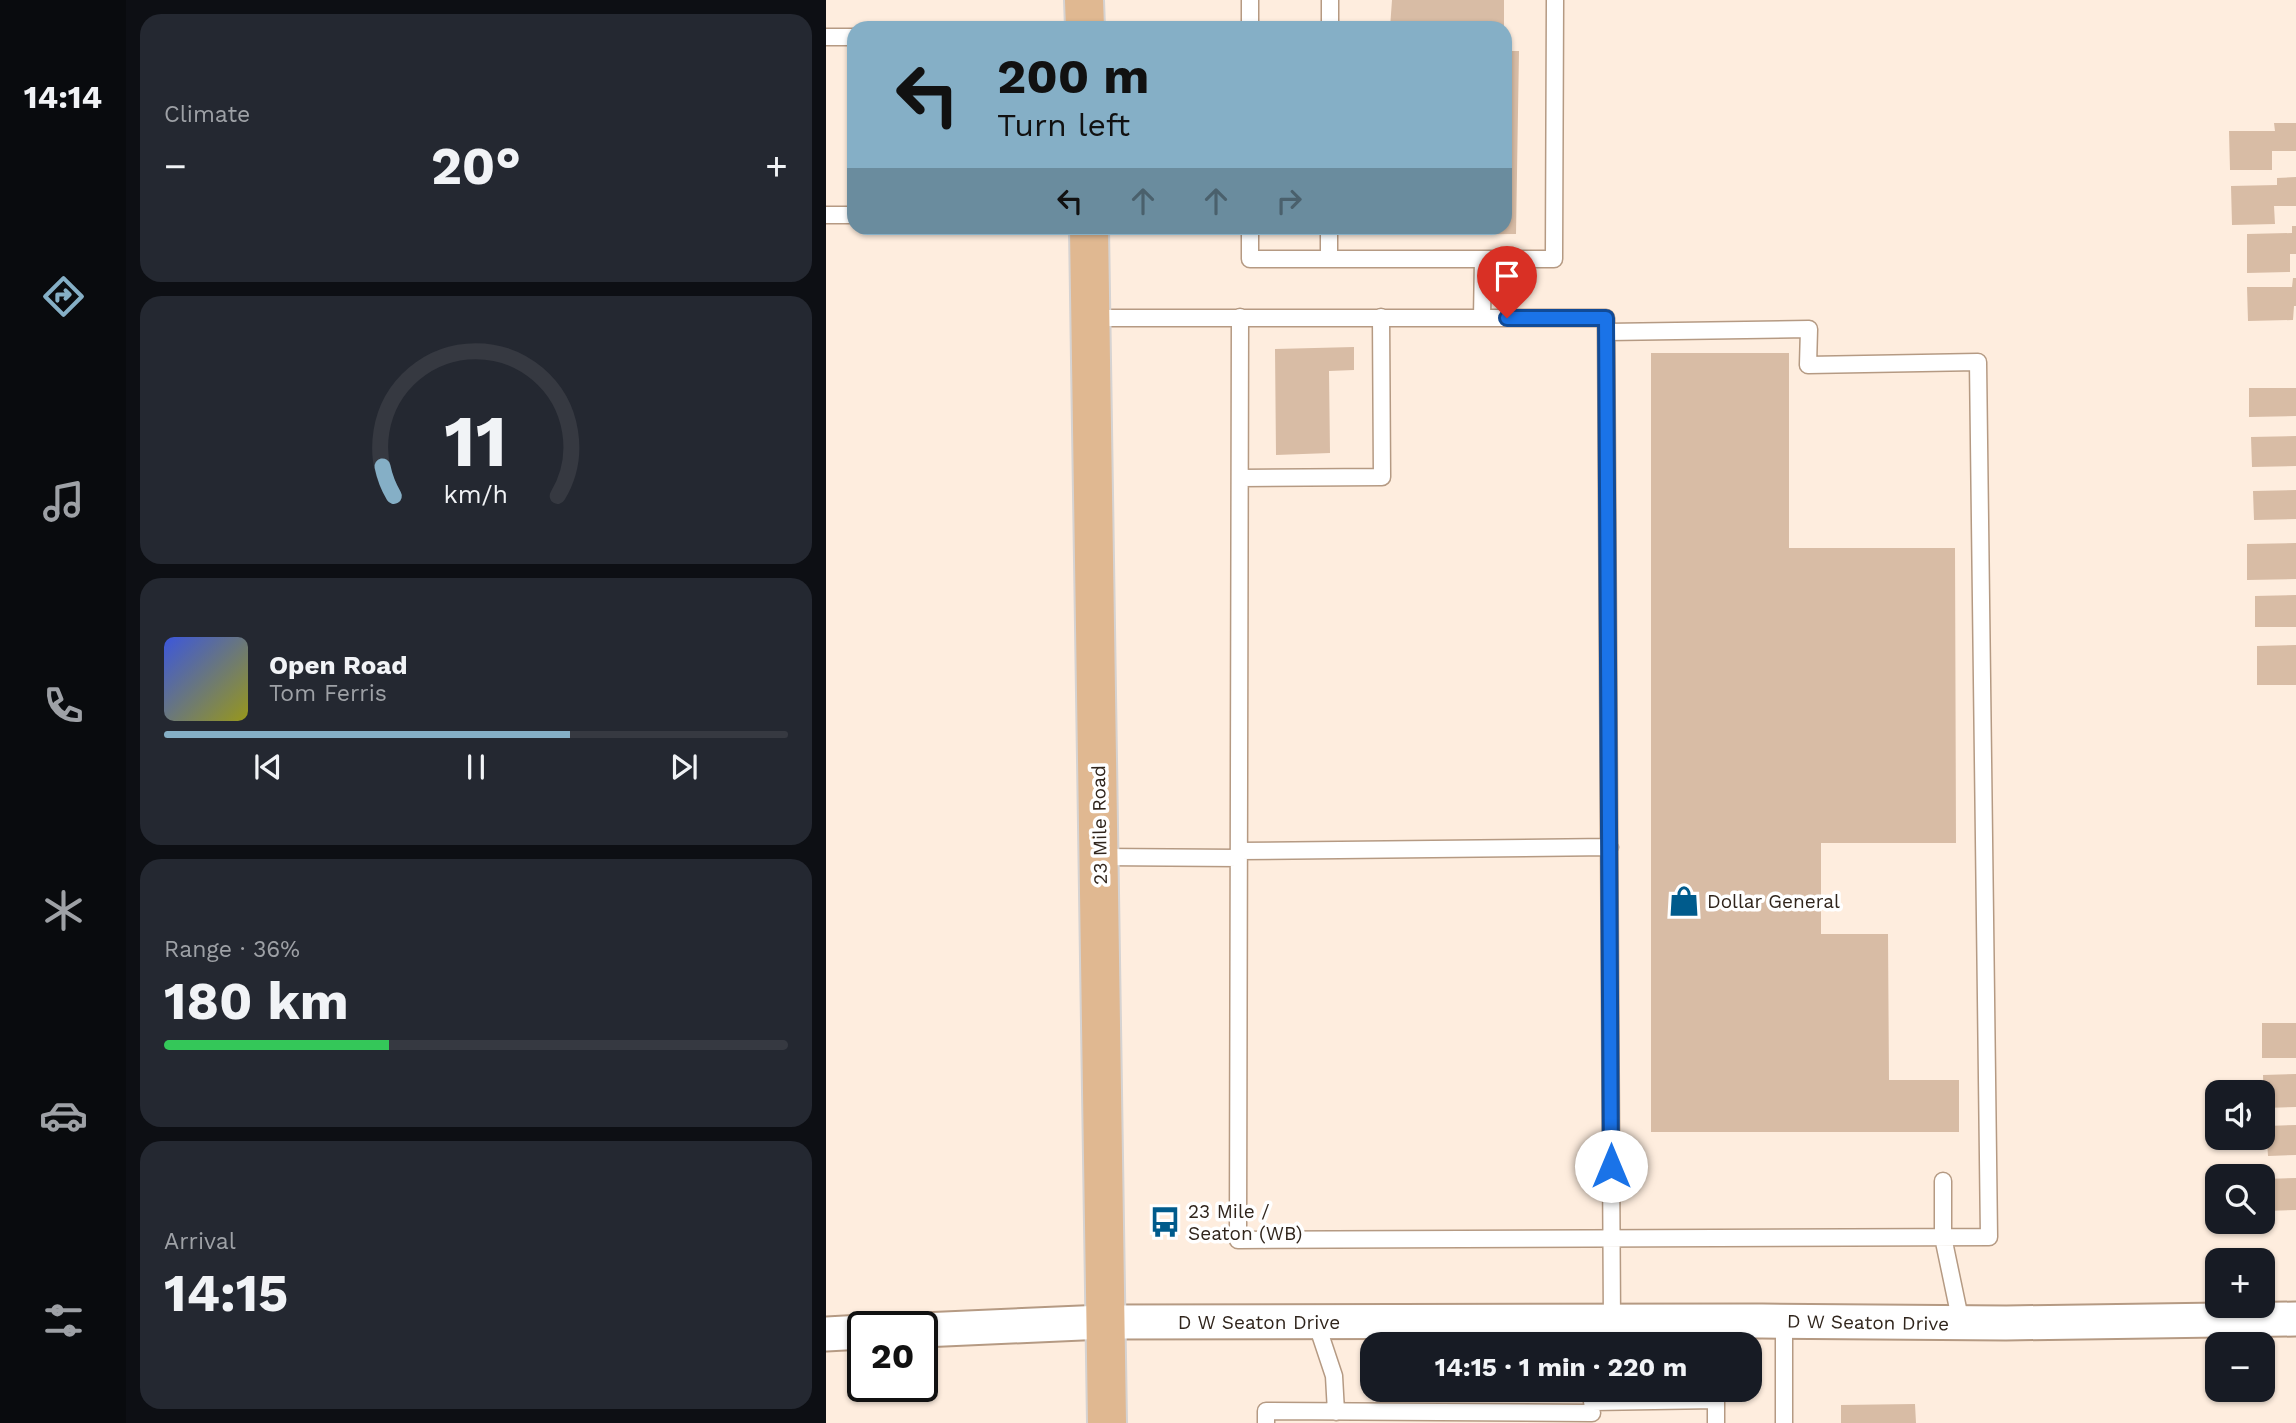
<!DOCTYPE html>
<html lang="en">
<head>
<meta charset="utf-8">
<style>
	:root { --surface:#171b24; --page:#242831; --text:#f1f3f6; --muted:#9ea1a6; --line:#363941; --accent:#85afc6 }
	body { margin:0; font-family:"Work Sans",sans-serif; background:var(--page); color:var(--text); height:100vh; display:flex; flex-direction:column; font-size:26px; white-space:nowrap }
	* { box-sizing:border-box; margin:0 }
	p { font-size:23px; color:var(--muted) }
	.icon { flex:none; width:38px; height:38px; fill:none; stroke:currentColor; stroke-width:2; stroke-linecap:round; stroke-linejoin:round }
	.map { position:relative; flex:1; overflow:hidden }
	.drawer { display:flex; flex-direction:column; gap:14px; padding:14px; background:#0d0f14; width:700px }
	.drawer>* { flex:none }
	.hud { position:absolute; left:21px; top:21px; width:665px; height:214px; border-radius:21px; box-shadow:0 2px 5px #0004; background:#85afc6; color:#111; overflow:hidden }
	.fabs { position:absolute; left:1379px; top:1080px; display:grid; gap:14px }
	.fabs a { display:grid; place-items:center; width:70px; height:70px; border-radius:14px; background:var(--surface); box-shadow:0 2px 5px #0004; font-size:35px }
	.speed { position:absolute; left:21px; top:1311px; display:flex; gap:14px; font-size:35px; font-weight:700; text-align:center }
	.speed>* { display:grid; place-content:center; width:91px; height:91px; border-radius:50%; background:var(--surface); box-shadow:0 2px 5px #0004; line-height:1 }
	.speed .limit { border:4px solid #111; border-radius:10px; background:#fff; color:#111 }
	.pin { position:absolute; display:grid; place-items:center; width:60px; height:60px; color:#fff; margin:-72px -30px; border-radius:50% 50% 50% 0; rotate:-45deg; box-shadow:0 0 7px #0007 }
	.pin .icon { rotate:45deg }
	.me { position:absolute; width:77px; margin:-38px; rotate:0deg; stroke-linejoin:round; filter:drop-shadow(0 0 5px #0008) }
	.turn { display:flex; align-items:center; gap:24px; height:147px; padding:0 35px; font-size:32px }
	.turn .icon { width:91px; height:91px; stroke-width:2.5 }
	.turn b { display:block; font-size:49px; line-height:60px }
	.lanes { display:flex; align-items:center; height:66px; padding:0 35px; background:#0003; justify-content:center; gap:35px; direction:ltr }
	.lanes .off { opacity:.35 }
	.big { font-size:52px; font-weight:700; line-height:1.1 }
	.drawer .widget { flex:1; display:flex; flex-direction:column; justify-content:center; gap:10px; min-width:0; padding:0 24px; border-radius:21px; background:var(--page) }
	.drawer .dial { align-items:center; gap:0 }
	.dial svg { height:182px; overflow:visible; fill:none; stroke:var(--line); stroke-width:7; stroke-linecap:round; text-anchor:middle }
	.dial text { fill:var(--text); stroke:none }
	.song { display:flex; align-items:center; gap:21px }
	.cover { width:84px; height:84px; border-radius:10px; background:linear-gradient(135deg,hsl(230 70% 55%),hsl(60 70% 35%)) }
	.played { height:7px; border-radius:4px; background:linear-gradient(90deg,var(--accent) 65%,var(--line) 65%) }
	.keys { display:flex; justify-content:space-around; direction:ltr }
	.heat { display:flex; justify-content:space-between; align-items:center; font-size:38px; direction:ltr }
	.charge { height:10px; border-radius:5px; background:linear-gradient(90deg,#34c759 36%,var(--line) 0) }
	.trip { position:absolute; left:534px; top:1332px; width:402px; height:70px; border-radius:21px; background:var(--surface); box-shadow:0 2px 5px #0004; font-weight:700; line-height:70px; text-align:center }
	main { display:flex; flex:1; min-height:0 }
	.tab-bar { display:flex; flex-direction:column; width:126px; justify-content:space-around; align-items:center; background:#090b0e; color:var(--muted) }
	.tab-bar .icon { width:49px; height:49px }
	.tab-bar .on { color:var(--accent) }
	.tab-bar b { font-size:32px; color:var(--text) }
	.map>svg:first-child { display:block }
</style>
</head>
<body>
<main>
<nav class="tab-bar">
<b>14:14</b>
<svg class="icon on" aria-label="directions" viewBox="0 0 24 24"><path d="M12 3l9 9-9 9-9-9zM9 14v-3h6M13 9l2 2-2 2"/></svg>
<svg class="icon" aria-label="music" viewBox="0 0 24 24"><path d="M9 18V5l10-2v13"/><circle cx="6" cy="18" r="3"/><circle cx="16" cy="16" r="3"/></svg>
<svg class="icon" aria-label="phone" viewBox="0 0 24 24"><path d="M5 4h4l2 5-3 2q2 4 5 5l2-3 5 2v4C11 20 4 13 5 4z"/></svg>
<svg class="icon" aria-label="climate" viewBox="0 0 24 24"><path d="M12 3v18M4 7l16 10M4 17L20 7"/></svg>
<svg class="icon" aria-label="car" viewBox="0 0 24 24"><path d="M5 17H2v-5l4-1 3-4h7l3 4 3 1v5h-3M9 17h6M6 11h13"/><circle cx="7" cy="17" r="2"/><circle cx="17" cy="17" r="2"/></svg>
<svg class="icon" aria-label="filters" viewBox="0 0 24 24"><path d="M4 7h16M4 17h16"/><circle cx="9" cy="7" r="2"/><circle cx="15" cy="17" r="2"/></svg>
</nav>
<section class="drawer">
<div class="widget"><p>Climate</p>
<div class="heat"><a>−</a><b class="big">20°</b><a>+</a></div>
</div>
<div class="widget dial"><svg viewBox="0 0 100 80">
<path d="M14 69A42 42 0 1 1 86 69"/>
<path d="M14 69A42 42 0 0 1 9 56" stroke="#85afc6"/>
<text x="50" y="56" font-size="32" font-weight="700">11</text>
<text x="50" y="72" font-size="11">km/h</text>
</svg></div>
<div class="widget">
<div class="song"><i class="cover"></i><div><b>Open Road</b><p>Tom Ferris</p></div></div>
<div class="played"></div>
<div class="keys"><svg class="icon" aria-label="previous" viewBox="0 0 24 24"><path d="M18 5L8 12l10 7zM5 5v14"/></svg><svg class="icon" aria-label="pause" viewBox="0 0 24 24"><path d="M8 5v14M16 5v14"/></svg><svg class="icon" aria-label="next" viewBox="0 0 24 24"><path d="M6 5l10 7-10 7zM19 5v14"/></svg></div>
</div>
<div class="widget"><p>Range · 36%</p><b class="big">180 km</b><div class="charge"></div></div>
<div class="widget"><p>Arrival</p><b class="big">14:15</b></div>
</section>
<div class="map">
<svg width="1470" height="1423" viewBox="0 0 1470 1423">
	<rect width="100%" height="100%" fill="#feedde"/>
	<!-- building -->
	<path fill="#d8bca5" d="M566,0h112v28h-114z
		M679,51h14l-3,183 -120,1v-7h109z
		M23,82h5v99l-5,1z
		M1448,123h22v28h-24v19h-42l-1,-39h46z
		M1470,177v29h-22l1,18 -43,1 -1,-39 46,-1v-7z
		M1466,226h4v28h-6v18l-43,1v-39l45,-1z
		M45,228h35v4l-35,1z
		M1467,278h3v28h-2l-1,14 -45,1 -1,-34h45z
		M528,347v23l-25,1 1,82 -54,2 -1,-106z
		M825,353h138v195h166l1,295h-135v91h67l1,146h70v52h-308z
		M1423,388h47v28l-47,1z
		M1470,436v30l-44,1 -1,-30z
		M1470,490v29l-42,1 -1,-29z
		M1470,543v36l-49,1v-36z
		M1470,595v32h-41v-31z
		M1470,645v40h-39v-39z
		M1436,1023h34v35h-34z
		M1470,1074v33l-32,1 -1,-33z
		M1470,1125v30l-28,1 -2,-30z
		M1470,1178v32l-30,1 -1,-32z
		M1089,1404l1,19h-75v-18z"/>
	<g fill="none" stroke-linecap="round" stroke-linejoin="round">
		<defs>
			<path id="service" d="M424,0v28
				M504,28v-28
				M0,37h28
				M0,215h28
				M424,228v31h79
				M503,228v31h225l1,-259
				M414,317l-2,923 751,-3 -11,-875 -170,3 1,-36 -202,3
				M266,318h514l6,1003
				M656,318l1,-59
				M414,478l142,-1 -1,-160
				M413,851l371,-4
				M274,857l139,1
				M1117,1181v56l18,86
				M958,1321v102
				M490,1322l18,54 2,36
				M767,1344v-23
				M766,1402l124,-2v23
				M440,1423v-12l326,2"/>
			<path id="minor" d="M96,1330l182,-8 658,-1 244,2 290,-4
				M0,1334l37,-2"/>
			<path id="primary" d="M258,0l1,28
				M263,228l18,1195"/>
		</defs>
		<!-- service casing -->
		<use href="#service" stroke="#b59a83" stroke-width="19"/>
		<!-- minor casing -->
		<use href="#minor" stroke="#b59a83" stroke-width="37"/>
		<!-- primary casing -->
		<use href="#primary" stroke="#d6d3d2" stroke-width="42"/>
		<!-- service -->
		<use href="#service" stroke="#fff" stroke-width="16"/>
		<!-- minor -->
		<use href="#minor" stroke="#fff" stroke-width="33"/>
		<!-- primary -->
		<use href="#primary" stroke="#e0b891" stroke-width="38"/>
	</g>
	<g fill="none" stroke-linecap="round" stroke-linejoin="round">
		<defs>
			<path id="route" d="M681,318h99l5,848"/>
		</defs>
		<!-- route casing -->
		<use href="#route" stroke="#114b97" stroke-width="18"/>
		<!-- route -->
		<use href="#route" stroke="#1a73e8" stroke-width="12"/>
	</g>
	<!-- icons -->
	<defs>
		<symbol id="shop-bare" viewBox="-9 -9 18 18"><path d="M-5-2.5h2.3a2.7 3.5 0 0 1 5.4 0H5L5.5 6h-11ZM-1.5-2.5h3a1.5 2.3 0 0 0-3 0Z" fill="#005b8c" stroke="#fff" stroke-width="2.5" paint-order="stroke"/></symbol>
		<symbol id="bus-bare" viewBox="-9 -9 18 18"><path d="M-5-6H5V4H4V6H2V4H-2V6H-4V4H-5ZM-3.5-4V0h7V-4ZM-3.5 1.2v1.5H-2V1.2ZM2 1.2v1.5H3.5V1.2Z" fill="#005b8c" stroke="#fff" stroke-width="2.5" paint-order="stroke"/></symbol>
	</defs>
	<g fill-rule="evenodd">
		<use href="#shop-bare" x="836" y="879" width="44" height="44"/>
		<use href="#bus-bare" x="317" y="1200" width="44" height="44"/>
	</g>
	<g text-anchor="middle" stroke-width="7" stroke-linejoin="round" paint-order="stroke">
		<!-- street labels -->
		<g font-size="19" fill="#30251c" stroke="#fff">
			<text transform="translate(273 825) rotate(-91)" y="7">23 Mile Road</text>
			<text x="433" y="1329">D W Seaton Drive</text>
			<text transform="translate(1042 1322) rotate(1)" y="7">D W Seaton Drive</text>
		</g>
		<!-- poi labels -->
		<g font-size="19" fill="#30251c" stroke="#fff" text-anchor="start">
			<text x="881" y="908">Dollar General</text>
			<text x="362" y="1218">23 Mile /<tspan x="362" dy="22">Seaton (WB)</tspan></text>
		</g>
	</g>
</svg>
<div class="fabs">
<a><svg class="icon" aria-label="sound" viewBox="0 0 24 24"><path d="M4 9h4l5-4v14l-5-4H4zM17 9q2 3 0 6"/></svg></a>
<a><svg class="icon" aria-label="search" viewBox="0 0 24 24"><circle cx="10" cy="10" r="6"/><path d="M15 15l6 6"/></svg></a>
<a>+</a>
<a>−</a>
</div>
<div class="speed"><div class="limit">20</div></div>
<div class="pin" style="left:681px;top:318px;background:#d93025"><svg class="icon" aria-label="arrive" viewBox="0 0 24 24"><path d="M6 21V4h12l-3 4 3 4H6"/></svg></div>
<svg class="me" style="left:785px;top:1166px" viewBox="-20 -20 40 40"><circle r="19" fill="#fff"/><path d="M0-13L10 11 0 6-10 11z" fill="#1a73e8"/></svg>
<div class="trip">14:15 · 1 min · 220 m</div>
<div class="hud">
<div class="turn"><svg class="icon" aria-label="left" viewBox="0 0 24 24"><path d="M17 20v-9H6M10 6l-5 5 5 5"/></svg><div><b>200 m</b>Turn left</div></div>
<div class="lanes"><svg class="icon" aria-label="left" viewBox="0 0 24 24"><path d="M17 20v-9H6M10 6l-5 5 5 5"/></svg><svg class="icon off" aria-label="ahead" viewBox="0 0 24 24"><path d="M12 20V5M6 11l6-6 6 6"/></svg><svg class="icon off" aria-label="ahead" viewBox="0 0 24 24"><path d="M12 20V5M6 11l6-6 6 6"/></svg><svg class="icon off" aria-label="right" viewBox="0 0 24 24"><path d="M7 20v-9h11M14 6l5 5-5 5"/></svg></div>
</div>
</div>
</main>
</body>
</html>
